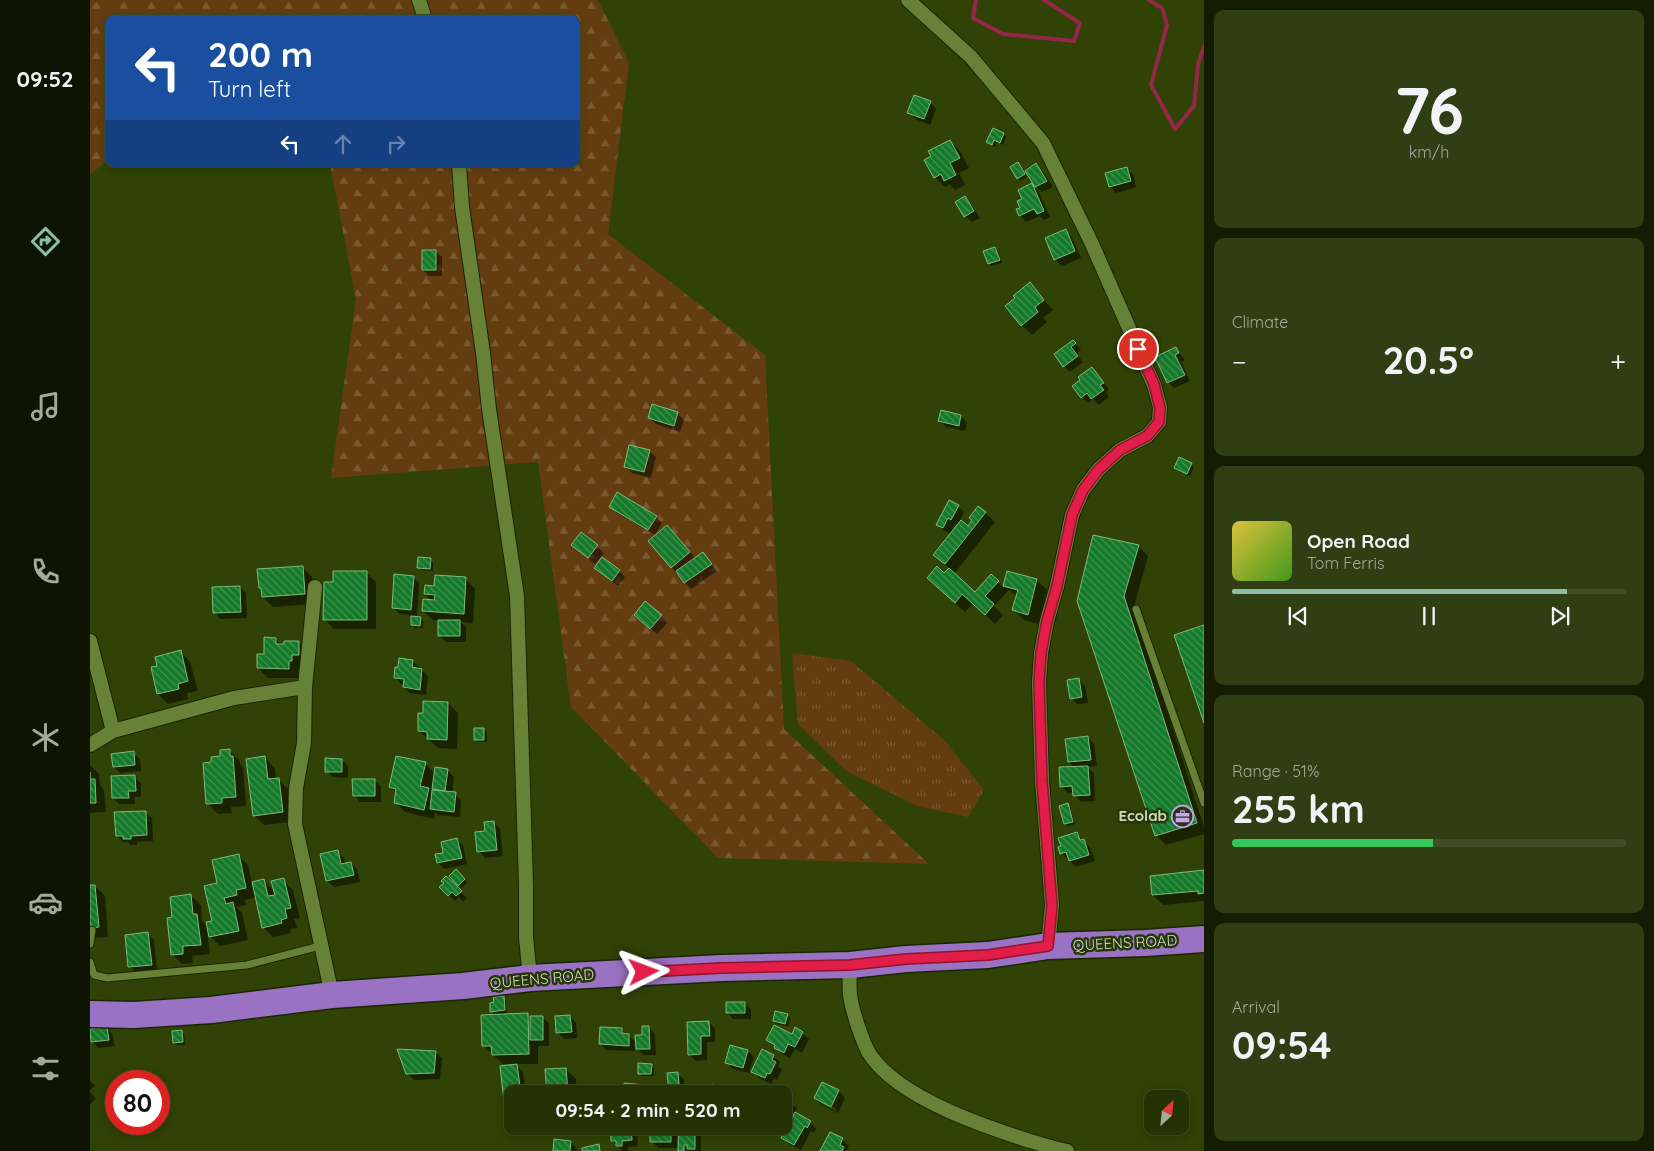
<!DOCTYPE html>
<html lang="en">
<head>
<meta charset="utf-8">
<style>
	:root { --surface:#243204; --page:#303e13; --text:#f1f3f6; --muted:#a3aa9a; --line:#414d26; --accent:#8abfa5 }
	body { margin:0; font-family:Quicksand,sans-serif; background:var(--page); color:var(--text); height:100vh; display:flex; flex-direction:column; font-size:19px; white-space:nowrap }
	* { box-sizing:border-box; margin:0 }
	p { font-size:16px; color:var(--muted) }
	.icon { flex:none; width:28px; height:28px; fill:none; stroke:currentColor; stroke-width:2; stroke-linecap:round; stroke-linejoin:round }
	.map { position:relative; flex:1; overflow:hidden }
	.drawer { display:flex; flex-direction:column; gap:10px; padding:10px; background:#141c02; width:450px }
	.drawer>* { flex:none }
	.guide { position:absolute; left:15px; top:15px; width:475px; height:152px; border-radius:10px; box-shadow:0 2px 8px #0003,0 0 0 1px var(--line); background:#1a4fa0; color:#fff; overflow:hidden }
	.needle { width:32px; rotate:27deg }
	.tools { position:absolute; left:1054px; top:1090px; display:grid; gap:10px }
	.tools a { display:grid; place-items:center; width:45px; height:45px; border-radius:10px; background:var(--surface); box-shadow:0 2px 8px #0003,0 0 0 1px var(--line); font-size:25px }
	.speed { position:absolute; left:15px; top:1070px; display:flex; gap:10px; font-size:25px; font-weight:700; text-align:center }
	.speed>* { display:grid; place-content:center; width:65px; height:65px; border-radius:50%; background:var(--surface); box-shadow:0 2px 8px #0003,0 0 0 1px var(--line); line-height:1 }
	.speed .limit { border:8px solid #d22; background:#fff; color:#111 }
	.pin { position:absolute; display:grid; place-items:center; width:42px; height:42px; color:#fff; margin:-21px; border:2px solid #fff; border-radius:50%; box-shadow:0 1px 5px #0007 }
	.me { position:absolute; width:55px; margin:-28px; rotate:87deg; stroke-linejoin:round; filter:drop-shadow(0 0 4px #0008) }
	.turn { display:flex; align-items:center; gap:18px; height:105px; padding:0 20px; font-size:22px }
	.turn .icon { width:65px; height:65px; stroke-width:2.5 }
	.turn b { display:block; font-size:35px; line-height:42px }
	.lanes { display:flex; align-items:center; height:48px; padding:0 20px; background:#0003; justify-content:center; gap:25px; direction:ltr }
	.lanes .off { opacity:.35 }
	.big { font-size:38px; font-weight:800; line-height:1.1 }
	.drawer .tile { flex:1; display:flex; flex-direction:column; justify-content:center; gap:8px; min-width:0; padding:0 18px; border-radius:10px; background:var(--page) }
	.drawer .dial { align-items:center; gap:0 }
	.dial b { font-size:65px; line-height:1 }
	.song { display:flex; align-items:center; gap:15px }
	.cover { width:60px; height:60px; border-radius:8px; background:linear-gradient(135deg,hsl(50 70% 55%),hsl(100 70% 35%)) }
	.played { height:5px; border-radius:2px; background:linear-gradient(90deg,var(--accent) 85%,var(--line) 85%) }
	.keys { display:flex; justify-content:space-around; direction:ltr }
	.heat { display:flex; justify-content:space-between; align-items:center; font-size:28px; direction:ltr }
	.charge { height:8px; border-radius:4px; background:linear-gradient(90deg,#34c759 51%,var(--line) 0) }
	.trip { position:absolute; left:414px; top:1085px; width:288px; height:50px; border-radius:10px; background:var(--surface); box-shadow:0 2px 8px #0003,0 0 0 1px var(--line); font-weight:800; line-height:50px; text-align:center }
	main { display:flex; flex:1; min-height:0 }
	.tab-bar { display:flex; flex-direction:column; width:90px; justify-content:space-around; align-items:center; background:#0e1402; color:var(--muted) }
	.tab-bar .icon { width:35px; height:35px }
	.tab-bar .selected { color:var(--accent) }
	.tab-bar b { font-size:22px; color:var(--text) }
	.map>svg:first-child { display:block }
</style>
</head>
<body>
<main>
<nav class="tab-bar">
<b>09:52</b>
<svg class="icon selected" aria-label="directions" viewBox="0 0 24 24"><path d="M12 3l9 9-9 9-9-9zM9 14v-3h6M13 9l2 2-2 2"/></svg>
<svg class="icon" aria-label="music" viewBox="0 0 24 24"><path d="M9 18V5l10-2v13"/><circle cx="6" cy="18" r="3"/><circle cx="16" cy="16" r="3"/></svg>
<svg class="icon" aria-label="phone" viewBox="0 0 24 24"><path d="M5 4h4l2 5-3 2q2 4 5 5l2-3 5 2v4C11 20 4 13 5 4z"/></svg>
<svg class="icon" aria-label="climate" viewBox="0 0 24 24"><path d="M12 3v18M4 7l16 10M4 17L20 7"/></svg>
<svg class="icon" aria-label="car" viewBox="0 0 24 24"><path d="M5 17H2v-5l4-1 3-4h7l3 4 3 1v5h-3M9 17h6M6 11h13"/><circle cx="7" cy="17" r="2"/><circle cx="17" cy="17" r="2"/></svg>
<svg class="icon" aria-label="filters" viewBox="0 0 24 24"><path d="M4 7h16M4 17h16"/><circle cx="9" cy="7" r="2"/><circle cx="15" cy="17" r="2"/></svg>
</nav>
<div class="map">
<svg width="1114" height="1151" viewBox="0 0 1114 1151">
	<defs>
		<pattern id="grass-tufts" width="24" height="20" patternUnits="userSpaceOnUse" patternTransform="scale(1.25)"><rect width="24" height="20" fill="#633d10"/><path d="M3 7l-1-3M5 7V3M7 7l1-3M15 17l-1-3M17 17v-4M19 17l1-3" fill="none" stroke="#785931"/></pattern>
		<pattern id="forest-firs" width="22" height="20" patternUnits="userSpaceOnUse" patternTransform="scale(1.25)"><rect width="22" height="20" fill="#633d10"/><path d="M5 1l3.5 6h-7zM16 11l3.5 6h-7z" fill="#785931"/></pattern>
		<pattern id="building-back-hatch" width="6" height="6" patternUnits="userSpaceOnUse" patternTransform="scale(1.25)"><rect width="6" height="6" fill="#147929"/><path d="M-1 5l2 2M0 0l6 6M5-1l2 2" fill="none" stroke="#409250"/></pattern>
	</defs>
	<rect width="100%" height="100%" fill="#304205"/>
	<!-- grass -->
	<path fill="url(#grass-tufts)" d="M702,653l59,8 94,80 39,49 -16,27 -51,-11 -71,-35 -48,-47z"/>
	<!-- forest -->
	<path fill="url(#forest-firs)" d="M0,0h508l31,63 -21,171 157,121 19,374 145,135 -211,-6 -147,-151 -33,-245 -207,16 25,-179 -26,-135h246v-145h-467v141l-19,14z"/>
	<!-- shadow -->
	<path fill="#0007" fill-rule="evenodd" d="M840,102l6,7 -6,16 -15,-6 -6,-6z
		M913,134l3,3 -3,8 -6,-3 -2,5 -7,-6z
		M860,141l10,10 9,17 -10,5 6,12 -10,5 -5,-6 -5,3 -10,-10z
		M928,164l9,13 -7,4 -2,-3z
		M946,165l7,6 10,16 -11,5 -6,-6z
		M1036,168l7,6 3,13 -20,6 -6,-7z
		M942,185l6,5 12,27 -6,3 -4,-4 -14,6 -6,-7 3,-16z
		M875,198l6,6 9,14 -8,4 -7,-6z
		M976,231l6,6 9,21 -19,8 -7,-6 -8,-21z
		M905,249l3,2 4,12 -11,3 -2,-3z
		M345,251l7,6v19h-13l-6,-6z
		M940,284l23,26 -10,8 4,4 -15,13 -10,-10z
		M983,342l8,8 -5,4 7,8 -13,10 -6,-6z
		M1086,349l9,11 -4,2 9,19 -16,7 -6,-6z
		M1002,368l17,21 -3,3 3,5 -10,8 -6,-6 -5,4 -6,-6 -1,-17z
		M587,413l7,7 -4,12 -24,-8 -7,-6z
		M871,416l6,7 -2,8 -19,-4 -6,-6z
		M559,451l7,6 -5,21 -19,-5 -7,-6z
		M1101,464l3,3 -4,9 -15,-8z
		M868,506l6,6 -4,9 8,7 17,-15 10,9 -41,52 21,20 16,-18 13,12 4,-15 29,7 10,10 -9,34 -14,-4 -10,-10 3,-14 -8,-6 -15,16 9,9 -8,9 -22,-21 -8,9 -27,-25 6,-12 6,-6 -15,-14 23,-30 -3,-1 -5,10 -13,-9z
		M521,507l45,10 6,6 -7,12 -38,-22z
		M577,526l29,33 7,-5 14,17 -26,18 -20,-22z
		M491,534l23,19 -9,11 -22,-19z
		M1048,546l10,10 -14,51 70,220v7l-38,11 -10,-10 -78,-234z
		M340,559l3,3v9l-11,-1 -3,-2z
		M212,567l10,10 2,27 -41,3 -10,-10v-7l-3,-2z
		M529,571l6,6 -7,9 -16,-12z
		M276,572l10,10v47h-42l-10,-10 10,-35z
		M323,577l6,6 -2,33 -17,-2 -6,-6z
		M375,579l10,10 -2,34 -12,-1 5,5v15h-20l-7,-6v-15l-6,-1 -10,-9 9,-10 -7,-7 10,-7z
		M150,587l6,6 1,25 -26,1 -7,-7z
		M571,616l6,7 -10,11 -15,-13z
		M330,618l3,3v7h-8l-3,-3z
		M186,639l6,7 17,-4 10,10 -8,19 -3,-1v8h-30l-10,-10z
		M91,652l9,10 8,29 -11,2 1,6 -20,5 -10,-10 -6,-26 7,-2z
		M322,661l7,6v2l3,1 6,6 -2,19 -16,-2 -6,-6v-3h-3l-6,-7z
		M988,680l7,6 3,17 -11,1 -6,-6z
		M358,703l10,10 -1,36 -19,-1 -19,-17 5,-17z
		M394,729l3,3v10h-9l-3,-3z
		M998,737l6,7 3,22 -10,1 7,6 1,28 -14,1 -7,-7v-3l-6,1 -7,-7 14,-18 -6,-6z
		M139,750l10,10 1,4 3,3 3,39 -15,1 1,6 -14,1 -10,-10 14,-46z
		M43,753l7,6 1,12 -21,2 -6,-6z
		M175,758l10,10 1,11h2l10,10 4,33 -28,3 -10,-10z
		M252,760l6,6v12l-15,-1 -6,-6z
		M335,763l10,11 12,-4 7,7 -2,16 3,1 6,6 -1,17 -22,-2 -3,-3 -1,7 -29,-7 -10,-10 2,-9 -7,-6zM343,784h1v5l2,2 -3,3 -2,-3z
		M0,765l9,9 1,11 4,5 2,22 -16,1z
		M44,777l7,6v14h-7l1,7h-16l-6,-6z
		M284,780l7,6v16h-21l-6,-7z
		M977,805l3,2 5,17 -7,2 -3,-3z
		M55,812l7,6 1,23 -16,1v3h-7l-2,-3h-5l-6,-6z
		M404,822l6,7 3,27 -18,2 -6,-7 7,-19z
		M987,834l13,13 5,14 -19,6 -15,-14z
		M367,840l6,6 4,18 -22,5 -7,-6z
		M247,852l7,6 1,6 6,-1 6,6 3,13 -26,5 -7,-6z
		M148,855l10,10 4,18 12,-2 11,11 8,-12 10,10 7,28 -6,1 3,9 -7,1 1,4 -18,4 -10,-10 -6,-30 -12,3 1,5 -10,2 6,6 6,27 -28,6 -9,-9 -2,-7h-2l3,24 -18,2 1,7 -11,1 -10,-10 1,-36 18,-22 10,9 1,16 6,6 5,-5 6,-38z
		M366,871l11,11 -5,6 -12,-12z
		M1114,872v29l-41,4 -10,-10z
		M356,878l21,20 -4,4 -4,-5 -4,4 -14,-14 4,-4z
		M5,886l10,10 3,41 -18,1v-51z
		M57,934l7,6 3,31 -21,2 -6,-7z
		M413,998l3,3 1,14h20l2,2h13l7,6v23h-11v18h-23l8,8 3,22h-14v14l-7,-7 8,-37h-10l-20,-19 13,-29 -5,-5z
		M655,1003l6,7v9h-18l-6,-7z
		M697,1015l3,3 -2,8 -11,-2 -3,-3z
		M480,1016l6,7 1,15 -13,1 -7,-7z
		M619,1022l6,7v13h-8v18l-11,1 -7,-7z
		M559,1027l6,7 1,21h-13l-8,-9v5l-29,-1 -6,-6 21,-15 16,14 7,-7z
		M17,1028l6,7 2,11 -16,2 -7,-6z
		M91,1031l3,3 1,11h-8l-3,-2z
		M712,1033l7,6 -7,14 -7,-4 -5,9 -8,-4 -14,-14z
		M657,1051l7,6 -5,16 -16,-4 -7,-7z
		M346,1052l6,6 -2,21 -26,1 -7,-7z
		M683,1056l7,6 -2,4 4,4 -5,10 -3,-2 -3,6 -12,-6 -6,-7z
		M561,1065l3,3v8h-12l-3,-3z
		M476,1069l10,10 1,15h-29z
		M588,1073l6,7 1,14h-15z
		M0,1081l5,5 -5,4z
		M732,1083l17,8 6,7 -7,15 -17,-8 -6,-7zM731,1101l16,8 -1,2 -15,-7z
		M554,1086l6,8h-25z
		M0,1092l6,6 -6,7z
		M692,1096l15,12 -3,5 16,9 6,6 -2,5 -3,-2 -10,19 -12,-6 -7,-6 12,-23 -1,-1 -15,22 -13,-10h17z
		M581,1127l6,6v15h-19l-6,-7z
		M541,1128l6,6 1,12 -10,1v4h-5l-11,-10z
		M605,1128l6,6v17h-21z
		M740,1134l13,6 6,6 -3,5h-24z
		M481,1142l6,7v2h-23z"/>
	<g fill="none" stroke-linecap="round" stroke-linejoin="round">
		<!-- stream -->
		<path stroke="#94274a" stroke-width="4" d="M886,0l-3,18 30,16 71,7 6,-18 -36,-23
			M1059,0l13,8 5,17 -16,60 24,44 19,-23 4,-41 6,-19"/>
	</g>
	<!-- building -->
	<path fill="url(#building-back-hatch)" stroke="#7cbb7f" d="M824,95l17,6 -7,18 -17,-6z
		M903,128l11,5 -4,10 -6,-3 -2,5 -6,-3z
		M860,140l10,18 -10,5 6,12 -12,6 -3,-7 -7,4 -10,-18 7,-4 -3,-5z
		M928,162l7,12 -8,5 -7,-12z
		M946,163l11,18 -12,6 -10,-16z
		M1037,167l4,14 -22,6 -4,-14z
		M942,183l12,28 -7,3 -3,-5 -15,7 -3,-7 4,-1 -3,-7 5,-2 -4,-9z
		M875,196l9,15 -10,6 -9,-15z
		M976,229l9,22 -21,9 -9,-22z
		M905,247l5,13 -12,4 -5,-13z
		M332,250h14v20h-14z
		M940,282l14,18 -9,7 3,5 -17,14 -16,-20 10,-8 -2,-2z
		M983,340l3,3 -5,4 7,9 -15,11 -9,-13z
		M1086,347l3,6 -4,2 10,20 -18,8 -12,-26z
		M1002,367l12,16 -4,2 4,5 -13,9 -4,-6 -6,5 -9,-12 8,-6 -2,-3z
		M562,404l26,8 -4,14 -26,-8z
		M851,410l20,5 -2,11 -21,-5z
		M539,445l21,5 -6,22 -20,-5z
		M1089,457l13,6 -5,11 -13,-6z
		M527,492l40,24 -9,14 -39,-23z
		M859,500l10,5 -8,15 -3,-2 -5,10 -7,-3z
		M888,506l8,6 -41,52 -12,-9 28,-35 7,6 4,-6 -3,-2z
		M577,525l23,27 -19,16 -23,-27z
		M491,532l17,13 -10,13 -17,-13z
		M1003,535l46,10 -15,51 73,227 -42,13 -78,-235z
		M613,552l9,12 -28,19 -8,-12z
		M328,557l13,1 -1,11 -13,-1z
		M512,557l18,13 -8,11 -18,-13z
		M213,566l2,28 -43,3 -1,-9h-2l-2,-19z
		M847,566l7,7 5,-5 26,24 16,-18 8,7 -14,15 9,8 -9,11 -23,-21 -7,9 -28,-25z
		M243,571h34v49h-44l1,-38h9z
		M917,571l30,8 -9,36 -16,-5 6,-20 -15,-4z
		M304,574l20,2 -3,34 -19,-2z
		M345,575l31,2 -2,37 -42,-3 1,-12 11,1 1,-5 -11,-1 1,-9 9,1z
		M150,586l1,26 -28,1 -1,-26z
		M555,601l17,14 -12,14 -16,-14z
		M321,616l10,1 -1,9 -9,-1z
		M348,620h22v16h-22z
		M1114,625v98l-30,-88z
		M174,637l12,1v6h8v-3h15v14h-7v6h-3v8l-32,-1v-14h7z
		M91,650l7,31 -10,3 1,5 -22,5 -6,-27 6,-1 -2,-9z
		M309,658l14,2 -1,7 10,2 -2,21 -17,-3 1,-8 -10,-1 1,-11h3z
		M989,678l3,19 -12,2 -3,-19z
		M333,701l25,1 -1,38 -20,-1v-7l-9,-1v-18h5z
		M384,728h10v12h-10z
		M998,736l3,24 -23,2 -3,-23z
		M140,749v7h3l3,41 -14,1v5l-16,1 -3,-41 8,-1v-5l9,-1v-6z
		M44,751l1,14 -22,2 -2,-13z
		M175,756l3,23 11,-1 4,34 -30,4 -7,-57z
		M306,756l30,6 -6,24 9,2 -5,22 -30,-7 2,-14 -7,-2z
		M235,758l17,1v13h-17z
		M998,766l2,29 -17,1 -1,-10 -12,1 -1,-20z
		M345,767l13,2 -3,22 -13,-2z
		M0,772v7h5l1,24h-6z
		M45,775l1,16h-8l1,7h-17l-1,-22z
		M262,779h23v17h-22z
		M342,790l24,2 -2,20 -24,-3z
		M978,803l5,19 -9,2 -5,-18z
		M56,811l1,24 -16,1v3h-8v-3h-7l-2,-24z
		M404,821l3,29 -20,2 -2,-20 10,-1 -1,-9z
		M987,832l3,8 4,-1 5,16 -20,6 -3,-9 -6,2 -2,-7 3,-1 -3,-8z
		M367,838l5,20 -25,5 -2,-9 8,-1 -2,-11z
		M248,850l3,14 10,-2 3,13 -28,6 -6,-27z
		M149,854l7,34 -10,2 1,5 -13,3 2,6 7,-2 6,29 -30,6 -3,-15 6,-1 -8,-35 13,-3 -5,-23z
		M366,869l9,10 -7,7 -9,-10z
		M1114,870v23l-6,1v-3l-46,4 -2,-19z
		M356,876l16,15 -6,5 -4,-4 -4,4 -9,-9 5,-4 -3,-2z
		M194,878l7,30 -6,1 2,9 -6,2 1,3 -20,5 -10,-46 12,-3 4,17 7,-1 -4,-14z
		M0,885h5l4,42 -9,1z
		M101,894l2,20h4l4,31 -18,1v8l-12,1 -4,-37 5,-1 -2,-20z
		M58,932l4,33 -24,2 -3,-32z
		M414,996l1,14 -15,2v-9l4,-1 -1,-5z
		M636,1002h19v11h-19z
		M685,1011l13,3 -3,10 -12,-3z
		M438,1013l1,41 -37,1 -1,-9h-9l-1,-31z
		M480,1015l2,17 -16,1 -1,-17z
		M440,1016h13v24h-13z
		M619,1021l1,15h-9v18l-13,1 -1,-33z
		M684,1025l18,9 3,-7 8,5 -8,15 -7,-3 -4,9 -10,-5 1,-3 -9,-5z
		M552,1026h7l1,23h-14l-1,-14h7z
		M17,1027l2,13 -18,2 -1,-13z
		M510,1027l22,1v5l7,1v12l-30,-2z
		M92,1030l1,12 -10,1 -1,-12z
		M640,1045l18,5 -5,18 -18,-5z
		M307,1049l39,2 -2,22 -28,1z
		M672,1049l12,6 -2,5 4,2 -6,12 -3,-1 -2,5 -14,-6z
		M548,1063l14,1 -1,10h-13z
		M427,1064l4,30h-9v7l-8,1 -4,-36z
		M476,1068l2,26h-21l-2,-25z
		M588,1072l2,22h-11l-2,-21z
		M732,1082l17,8 -8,17 -17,-9z
		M534,1083l21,2 -1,9h-21z
		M622,1084l15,7 -2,3h-24l3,-7 6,3z
		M657,1085l13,6 -1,3h-16z
		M692,1094l10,7 -10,13z
		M705,1112l16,9 -4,7 -2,-2 -11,19 -13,-7z
		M541,1126l1,14 -10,1v5h-6v-5h-5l-1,-13z
		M560,1126h21v16h-21z
		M589,1126l16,1v22h-8v-4h-3v6h-6z
		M740,1132l13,6 -3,7 4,2 -2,4h-22z
		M464,1139l17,2 -1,10h-17z
		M509,1144l1,7h-18v-3z"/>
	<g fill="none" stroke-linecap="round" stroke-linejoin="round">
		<defs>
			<path id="lane" d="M1046,609l68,194
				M0,944l2,-14
				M0,962l4,13 13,3 140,-13 73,-19"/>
			<path id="street" d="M329,0l6,19
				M818,0l63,57 72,86 49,101 62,141 6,22 -1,15 -12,14 -27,14 -22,20 -15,20 -11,25 -15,71 -10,35 -6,32 -2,29 3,99 10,124 -4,41
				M369,164l3,43 21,146 6,56 28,187 9,289v52l4,41
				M225,587l-10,100 -1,56 -8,45 -1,36 37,171
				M0,641l23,90
				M0,745l23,-14 121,-33 71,-11
				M760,965c0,10 -1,21 0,30 2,15 13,50 21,61 29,42 112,70 159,85 12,3 24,8 37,10"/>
			<path id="highway" d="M0,1014l44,1 77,-5 121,-15 131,-9 67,-8 192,-10 128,-3 56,-6 82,-4 60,-9 97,-3 59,-4"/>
		</defs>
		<!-- lane casing -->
		<use href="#lane" stroke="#1a2700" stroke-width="9"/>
		<!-- street casing -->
		<use href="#street" stroke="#1a2700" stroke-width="16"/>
		<!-- highway casing -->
		<use href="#highway" stroke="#1a2700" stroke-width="29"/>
		<!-- lane -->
		<use href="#lane" stroke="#678136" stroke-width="7"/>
		<!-- street -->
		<use href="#street" stroke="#678136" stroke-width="14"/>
		<!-- highway -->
		<use href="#highway" stroke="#9a72c4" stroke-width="26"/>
	</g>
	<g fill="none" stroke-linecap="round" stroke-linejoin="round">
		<defs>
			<path id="route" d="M554,972l78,-4 128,-3 56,-6 82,-4 60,-9 4,-40 -10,-125 -3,-99 2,-29 6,-32 10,-35 15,-71 11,-25 15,-20 22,-20 27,-14 12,-14 1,-14 -6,-24 -16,-35"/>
		</defs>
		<!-- route casing -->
		<use href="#route" stroke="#92132f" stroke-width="12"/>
		<!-- route -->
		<use href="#route" stroke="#e11d48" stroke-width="9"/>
	</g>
	<!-- icons -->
	<defs>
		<symbol id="office-ring" viewBox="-11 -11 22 22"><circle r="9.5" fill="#28360e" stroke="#c8a5ef" stroke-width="1.5"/><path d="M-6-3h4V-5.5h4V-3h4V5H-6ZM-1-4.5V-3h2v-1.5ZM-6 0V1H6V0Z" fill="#c8a5ef"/></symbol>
	</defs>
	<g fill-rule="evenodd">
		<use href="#office-ring" x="1080" y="804" width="25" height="25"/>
	</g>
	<g text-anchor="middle" stroke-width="5" stroke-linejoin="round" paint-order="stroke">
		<!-- poi labels -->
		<g font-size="15" font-weight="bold" fill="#cfdeb9" stroke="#28360e" text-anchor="end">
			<text x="1077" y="821">Ecolab</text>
		</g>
		<!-- street labels -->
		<g font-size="15" fill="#cfdeb9" stroke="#28360e">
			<text transform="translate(1035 943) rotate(-3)" y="5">QUEENS ROAD</text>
			<text transform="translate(452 979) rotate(-5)" y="5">QUEENS ROAD</text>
		</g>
	</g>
</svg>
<div class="tools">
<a><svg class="needle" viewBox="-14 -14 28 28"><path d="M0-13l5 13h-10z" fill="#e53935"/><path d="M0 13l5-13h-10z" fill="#a3aa9a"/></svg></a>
</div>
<div class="speed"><div class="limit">80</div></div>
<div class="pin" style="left:1048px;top:349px;background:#d93025"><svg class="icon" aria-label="arrive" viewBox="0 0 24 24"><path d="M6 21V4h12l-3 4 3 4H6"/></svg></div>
<svg class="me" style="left:554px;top:972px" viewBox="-20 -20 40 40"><path d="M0-17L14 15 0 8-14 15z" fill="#e11d48" stroke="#fff" stroke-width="4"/></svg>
<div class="trip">09:54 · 2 min · 520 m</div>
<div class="guide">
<div class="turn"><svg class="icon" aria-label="left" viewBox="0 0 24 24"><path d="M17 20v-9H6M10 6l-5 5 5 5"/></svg><div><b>200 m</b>Turn left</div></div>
<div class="lanes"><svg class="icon" aria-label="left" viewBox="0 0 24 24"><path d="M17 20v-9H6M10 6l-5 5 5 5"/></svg><svg class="icon off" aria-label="ahead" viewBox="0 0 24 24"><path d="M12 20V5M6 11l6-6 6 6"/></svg><svg class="icon off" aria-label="right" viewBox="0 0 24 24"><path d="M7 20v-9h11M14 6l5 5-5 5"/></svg></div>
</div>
</div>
<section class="drawer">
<div class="tile dial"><b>76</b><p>km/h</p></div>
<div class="tile"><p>Climate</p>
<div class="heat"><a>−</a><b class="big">20.5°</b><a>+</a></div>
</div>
<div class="tile">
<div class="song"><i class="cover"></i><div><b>Open Road</b><p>Tom Ferris</p></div></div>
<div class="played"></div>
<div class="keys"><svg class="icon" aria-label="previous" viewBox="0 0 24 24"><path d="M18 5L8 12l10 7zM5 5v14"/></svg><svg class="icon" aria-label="pause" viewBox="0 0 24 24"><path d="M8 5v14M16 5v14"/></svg><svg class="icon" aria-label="next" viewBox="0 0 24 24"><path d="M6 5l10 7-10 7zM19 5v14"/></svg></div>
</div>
<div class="tile"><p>Range · 51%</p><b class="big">255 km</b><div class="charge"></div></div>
<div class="tile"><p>Arrival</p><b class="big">09:54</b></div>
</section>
</main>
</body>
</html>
